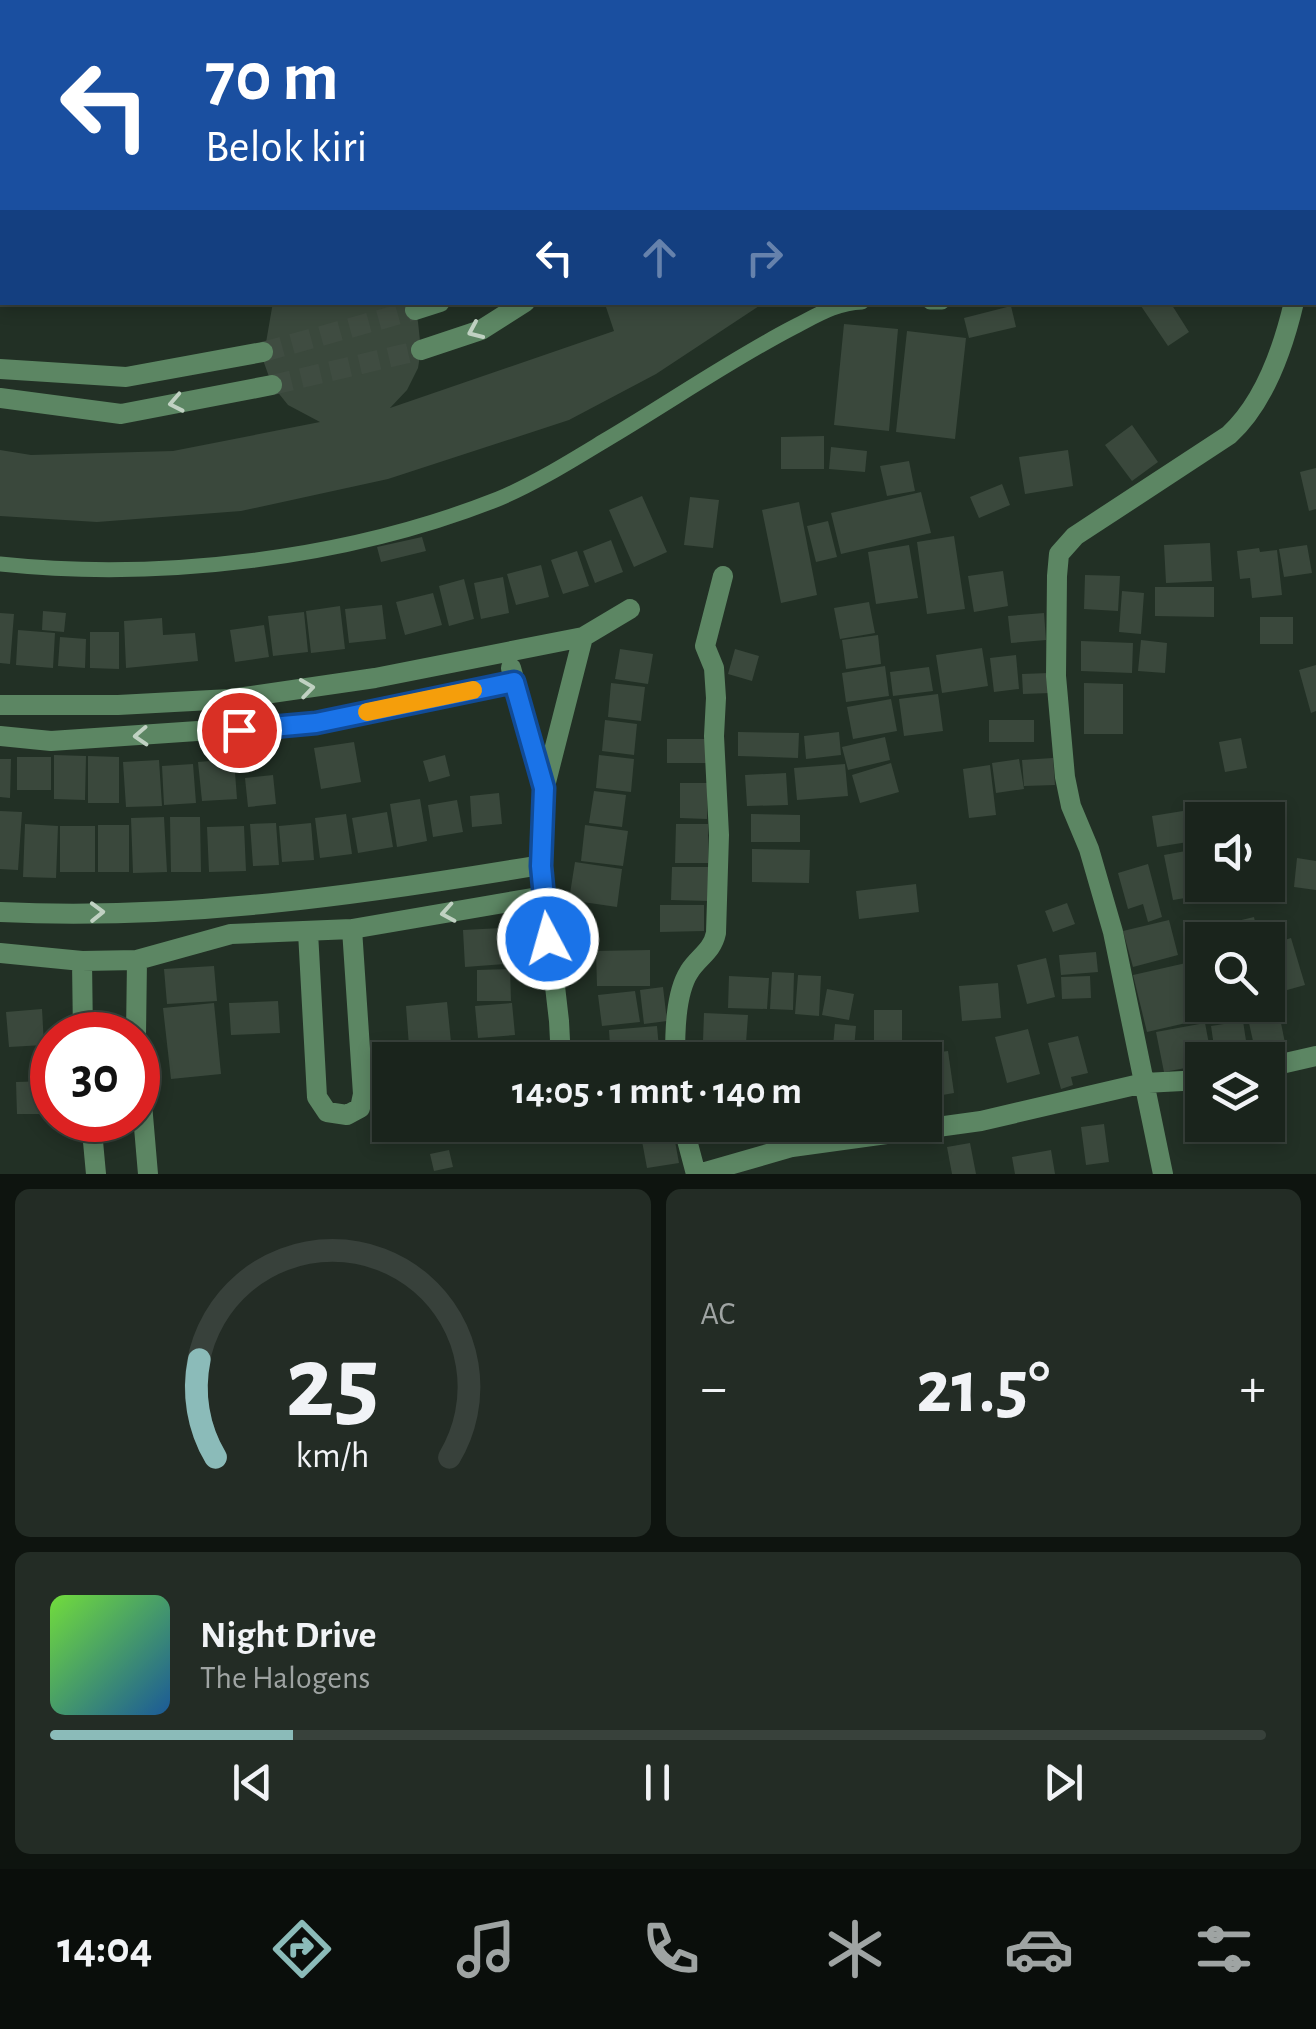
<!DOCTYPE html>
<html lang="id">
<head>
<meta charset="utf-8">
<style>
	:root { --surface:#1a241c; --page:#232c25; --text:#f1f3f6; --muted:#9fa4a3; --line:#38413b; --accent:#8bbbb9 }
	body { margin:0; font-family:"Alegreya Sans",sans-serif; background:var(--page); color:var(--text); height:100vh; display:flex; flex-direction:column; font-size:38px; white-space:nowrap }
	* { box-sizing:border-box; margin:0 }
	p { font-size:32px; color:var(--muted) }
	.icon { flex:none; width:55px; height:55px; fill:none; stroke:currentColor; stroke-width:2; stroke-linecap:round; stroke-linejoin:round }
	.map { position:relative; height:1174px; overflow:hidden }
	.drawer { display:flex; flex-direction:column; gap:15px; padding:15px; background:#0e140f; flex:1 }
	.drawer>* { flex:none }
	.top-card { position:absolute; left:0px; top:0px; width:1318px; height:305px; box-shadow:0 5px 15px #0003,0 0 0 2px var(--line); background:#1a4fa0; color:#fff; overflow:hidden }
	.controls { position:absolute; left:1185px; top:802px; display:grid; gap:20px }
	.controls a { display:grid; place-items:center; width:100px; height:100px; border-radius:0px; background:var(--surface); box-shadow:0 5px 15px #0003,0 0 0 2px var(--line); font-size:50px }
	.speed { position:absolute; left:30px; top:1012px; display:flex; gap:20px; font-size:50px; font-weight:700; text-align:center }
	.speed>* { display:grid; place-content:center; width:130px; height:130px; border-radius:50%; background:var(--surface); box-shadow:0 5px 15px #0003,0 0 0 2px var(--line); line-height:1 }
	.speed .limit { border:15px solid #d22; background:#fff; color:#111 }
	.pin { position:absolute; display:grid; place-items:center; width:85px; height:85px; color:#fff; margin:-42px; border:5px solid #fff; border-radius:50%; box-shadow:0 2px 10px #0007 }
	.me { position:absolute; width:110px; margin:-55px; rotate:354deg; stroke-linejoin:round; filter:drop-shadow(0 0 8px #0008) }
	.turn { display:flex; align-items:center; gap:35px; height:210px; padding:0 40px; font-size:45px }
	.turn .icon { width:130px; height:130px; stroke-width:2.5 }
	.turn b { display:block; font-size:70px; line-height:85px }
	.lanes { display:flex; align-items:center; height:95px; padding:0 40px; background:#0003; justify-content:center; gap:50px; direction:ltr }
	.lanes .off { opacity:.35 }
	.big { font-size:75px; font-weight:700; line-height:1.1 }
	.drawer .widget { flex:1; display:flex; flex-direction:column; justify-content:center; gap:15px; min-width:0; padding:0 35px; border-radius:15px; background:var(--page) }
	.drawer .dial { align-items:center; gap:0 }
	.dial svg { height:260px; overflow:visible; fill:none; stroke:var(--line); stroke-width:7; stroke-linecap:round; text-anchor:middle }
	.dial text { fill:var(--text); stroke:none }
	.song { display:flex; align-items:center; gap:30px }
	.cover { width:120px; height:120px; border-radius:15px; background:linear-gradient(135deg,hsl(100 70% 55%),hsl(210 70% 35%)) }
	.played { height:10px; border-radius:5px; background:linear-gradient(90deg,var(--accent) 20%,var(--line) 20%) }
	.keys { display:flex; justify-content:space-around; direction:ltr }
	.heat { display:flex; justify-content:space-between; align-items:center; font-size:55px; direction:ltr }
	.drawer .tiles { flex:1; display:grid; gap:15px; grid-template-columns:1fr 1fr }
	.widget:last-child { grid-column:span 2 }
	.trip { position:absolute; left:372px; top:1042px; width:570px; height:100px; border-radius:0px; background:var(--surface); box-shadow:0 5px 15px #0003,0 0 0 2px var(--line); font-weight:700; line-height:100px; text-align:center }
	.dock { display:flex; height:160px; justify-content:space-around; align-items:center; background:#0a0e0b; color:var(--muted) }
	.dock .icon { width:70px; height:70px }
	.dock .selected { color:var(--accent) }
	.dock b { font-size:45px; color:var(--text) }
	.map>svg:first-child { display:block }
</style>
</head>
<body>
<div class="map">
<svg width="1316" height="1174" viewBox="0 0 1316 1174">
	<rect width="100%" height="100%" fill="#223025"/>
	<!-- building -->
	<path fill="#3a483c" d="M273,302h136l6,8 3,12 3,28 -3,18 -11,22 -17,18 224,-77 -8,-24 8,-5h151l-109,72 -87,46 -181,59 -147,32 -144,11 -97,-6v-66l31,5 142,-4 147,-29 -32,-17 -16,-20 -9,-25z
		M1147,302h23l19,30 -21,14 -27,-40z
		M1011,306l5,21 -47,11 -5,-20z
		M844,324l54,5 -9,102 -55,-6z
		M907,331l59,7 -11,101 -59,-7z
		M1132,425l26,37 -26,19 -27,-36z
		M824,436v33h-43v-32z
		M831,447l36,4 -2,21 -36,-3z
		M1068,450l5,36 -48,8 -6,-37z
		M909,461l6,30 -28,5 -7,-30z
		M1316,468v41l-7,2 -9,-39z
		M1002,484l8,21 -31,13 -9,-21z
		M921,492l10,41 -90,21 -10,-41z
		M642,496l25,56 -33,15 -25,-57z
		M690,497l29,3 -6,48 -29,-3z
		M799,502l18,93 -36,8 -19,-93z
		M828,521l9,36 -21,5 -9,-36z
		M954,536l11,73 -38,5 -10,-72z
		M422,537l4,14 -45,11 -4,-15z
		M611,540l12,32 -28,11 -12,-32z
		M1210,543l2,38 -46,2 -2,-38z
		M909,545l9,53 -42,6 -8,-52z
		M1307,545l5,28 -28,4 -5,-28z
		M1259,548l1,4 17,-2 5,45 -30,3 -2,-20 -10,1 -3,-28z
		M577,551l12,35 -26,8 -12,-34z
		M541,565l8,32 -33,8 -9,-31z
		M1003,571l5,35 -34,6 -6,-36z
		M1085,575l35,1 -2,35 -34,-2z
		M503,577l6,36 -28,6 -7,-36z
		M464,579l10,40 -25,7 -10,-40z
		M1155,587h59v30l-59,-1z
		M1122,591l22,2 -3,41 -22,-2z
		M433,593l9,32 -37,10 -9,-33z
		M869,602l6,31 -35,6 -6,-31z
		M382,605l4,34 -37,4 -4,-34z
		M340,606l5,43 -34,4 -5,-42z
		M43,611l23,2 -2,19 -22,-2z
		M304,612l4,40 -35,4 -5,-40z
		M0,613l14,1 -4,50 -10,-1z
		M1044,613l2,27 -35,3 -3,-27z
		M1260,617h33v27h-33z
		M162,618l1,17 32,-2 3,28 -72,7 -2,-47z
		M264,625l5,32 -34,5 -5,-32z
		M18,630l37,3 -2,35 -37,-3z
		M90,632h29v37l-29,-1z
		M878,635l3,29 -35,5 -4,-29z
		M60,637l26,2 -1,29 -27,-2z
		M1141,640l26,3 -2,30 -27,-2z
		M1081,641l52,2 -1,30 -51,-2z
		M982,648l6,38 -46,7 -6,-38z
		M620,649l33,5 -5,30 -33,-5z
		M735,649l24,7 -7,25 -24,-7z
		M1016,655l3,34 -25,3 -4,-34z
		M1316,665v46l-5,2 -12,-43z
		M885,666l4,30 -43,6 -4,-29z
		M929,667l4,24 -40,5 -3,-24z
		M1049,673l1,20 -27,1 -1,-20z
		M611,683l34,4 -4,34 -33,-4z
		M1084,683l39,1v50h-39z
		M938,694l5,37 -39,5 -5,-37z
		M891,699l6,32 -44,8 -6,-32z
		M605,720l32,4 -3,31 -32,-4z
		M989,720h45v22h-45z
		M738,732l61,1 -1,25 -60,-2z
		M839,732l2,23 -35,4 -2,-23z
		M885,737l5,23 -42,10 -6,-23z
		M1241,738l6,30 -22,4 -6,-30z
		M667,739h40v24h-40z
		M354,742l7,40 -40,7 -7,-41z
		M54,755l32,1 -1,44 -31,-1z
		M445,755l5,21 -21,6 -6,-21z
		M599,755l35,4 -3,33 -35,-4z
		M88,756l31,1v46h-31z
		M17,757h34v33h-34z
		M1053,758l2,27 -31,1 -2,-26z
		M0,759h11l-1,39 -10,-1z
		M234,759l3,40 -35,2 -4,-39z
		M1019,759l5,30 -28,4 -4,-30z
		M159,760l3,46 -36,1 -3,-45z
		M891,763l8,29 -39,11 -8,-28z
		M193,764l3,39 -32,2 -2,-39z
		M845,764l3,32 -51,4 -3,-32z
		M990,765l6,50 -27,3 -6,-49z
		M786,773l2,32 -41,1 -2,-31z
		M273,775l3,29 -28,3 -3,-29z
		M680,783h27v36l-27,-1z
		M594,791l32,4 -4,32 -33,-4z
		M499,793l3,31 -30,3 -2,-31z
		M420,799l7,42 -30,6 -7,-43z
		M457,800l6,32 -30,5 -5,-32z
		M1235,803l4,17h-38l-2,-10z
		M1189,810l5,31 -37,6 -5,-31z
		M0,811l22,1 -4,58 -18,-1z
		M387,812l6,35 -35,6 -6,-35z
		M346,814l6,40 -32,4 -5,-40z
		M751,814l49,1v27h-49z
		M164,817l3,55 -34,1 -2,-55z
		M170,817h30l1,55h-30z
		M276,823l3,42 -26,1 -3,-42z
		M311,823l3,37 -32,2 -3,-36z
		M25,824l33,2 -2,52 -33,-1z
		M676,824h32v39h-33z
		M98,825h31v47h-31z
		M585,825l43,6 -5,35 -42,-5z
		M60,826h35v46h-35z
		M244,826l2,45 -37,1 -2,-45z
		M1202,848v37h17l2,7 -48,8 -9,-45z
		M752,849l58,1 -1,33 -57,-1z
		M1297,858l19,3v29l-22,-3z
		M575,862l47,7 -5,38 -48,-7z
		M1148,864l14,53 -14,5 -5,-18 -15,5 -10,-36z
		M672,867h38v34l-39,-1z
		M916,884l3,28 -60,7 -3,-28z
		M1067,903l8,21 -22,8 -8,-21z
		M660,905h44v26l-44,1z
		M1254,917l5,23h-26l-4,-17z
		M1169,920l9,35 -45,12 -10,-36z
		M502,928l3,36 -40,3 -2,-37z
		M1291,938l14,47 -25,7 -12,-47z
		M650,950v36h-53l-1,-35z
		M1096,952l2,20 -37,3 -2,-20z
		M1046,958l9,39 -28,7 -10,-39z
		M1186,963l13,57 -52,12 -14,-57z
		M214,966l3,35 -50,3 -3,-35z
		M510,969l1,32h-34v-31z
		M772,972l22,1 -1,37 -23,-1z
		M798,975l23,1 -2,40 -24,-2z
		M729,976l40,2 -2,31 -39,-1z
		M1090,976l1,22 -29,1 -1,-22z
		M998,983l3,35 -39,3 -3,-35z
		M663,987l4,34 -23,3 -4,-34z
		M827,989l27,5 -5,26 -27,-5z
		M635,991l5,31 -38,4 -4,-31z
		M278,1001l2,32 -49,2 -2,-32z
		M447,1002l4,40 -42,4 -3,-40z
		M214,1003l7,71 -50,5 -8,-71z
		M512,1003l3,32 -37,3 -3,-32z
		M1208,1005h35v4l-33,6z
		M1278,1008l9,45 -30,6 -10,-45z
		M42,1009l2,36 -35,2 -3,-35z
		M874,1010h28v31h-28z
		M704,1013l44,2 -2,28 -43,-2z
		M1243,1021l6,39h-33l-5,-34z
		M1205,1023l7,37h-10v5l-38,7 -8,-40z
		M835,1024l21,2 -2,22 -21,-2z
		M657,1026l3,34h-49l-2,-30z
		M1028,1029l12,45 -33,9 -12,-46z
		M1078,1036l10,37 -17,4 2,8 -12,4 -13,-46z
		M775,1042h27l1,18h-27z
		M948,1051l6,42 -29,5v-38h-6l-1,-5z
		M889,1053l1,7h-32l-1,-5z
		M759,1056v4h-26v-3z
		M49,1081l1,33h-33l-1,-32z
		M1104,1124l5,38 -23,3 -5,-38z
		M453,1125h19l3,15 -18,3z
		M528,1125h24l3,9 -23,6z
		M639,1125h33l7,38 -32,5z
		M710,1125h33v2l-32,5z
		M970,1143l6,31h-24l-5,-27z
		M449,1150l4,17 -19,4 -4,-17z
		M1051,1150l4,24h-40l-3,-17z"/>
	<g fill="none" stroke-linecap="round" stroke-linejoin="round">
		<!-- tertiary-tunnel -->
		<path stroke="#3f4c41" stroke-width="20" stroke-dasharray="20 10" stroke-linecap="butt" d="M263,352l152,-42
			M272,385l149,-35"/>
		<!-- service -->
		<path stroke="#5c8663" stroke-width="15" d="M1206,0v2
			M664,2l4,-2
			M0,220h2
			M930,302h12
			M0,564c161,17 347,-5 498,-65 36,-15 73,-38 106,-58 63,-37 123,-79 188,-113 24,-12 43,-25 70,-26"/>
		<!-- minor -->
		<path stroke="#5c8663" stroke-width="20" d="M429,2l4,-2
			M0,4l2,1
			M0,67h2
			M1315,270l1,-2
			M511,668l33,120 -3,77 18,156 2,39
			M0,705h118l112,-6 145,-21 208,-41 47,-28
			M0,736l51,5 265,-18 198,-41
			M545,786l38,-149
			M0,912c181,9 362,-17 541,-47
			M308,932l9,165 10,15 20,3 13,-7 3,-14 -11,-165
			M0,953l82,8 55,-1 94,-26 121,-5 192,-33
			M82,961l1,74
			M136,1035l1,-75
			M138,1057l10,117
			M675,1060c0,-25 0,-66 14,-88 9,-15 23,-20 27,-39l3,-98 -5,-99 2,-38 -2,-30 -9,-22 18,-70
			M1268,1067l48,-11
			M91,1120l5,54
			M683,1125l13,49
			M698,1174l94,-27 189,-26 163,-38 58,-3
			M1163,1174l-50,-242 -24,-83 -18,-43 -6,-29 -9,-101 1,-100 2,-22 16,-18 154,-101c36,-33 54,-86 65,-133"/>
		<!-- tertiary -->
		<path stroke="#5c8663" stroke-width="20" d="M941,2l4,-2
			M1006,2l4,-2
			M415,310l25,-8
			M421,350l60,-20 44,-28
			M0,369l126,8 137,-25
			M0,398l121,16 151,-29"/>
	</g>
	<!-- one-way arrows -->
	<defs><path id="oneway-chevron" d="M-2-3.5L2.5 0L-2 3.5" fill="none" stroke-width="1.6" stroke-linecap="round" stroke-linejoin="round" transform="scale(2.5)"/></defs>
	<g stroke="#c0d1c2">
		<use href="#oneway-chevron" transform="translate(475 331) rotate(156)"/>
		<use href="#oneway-chevron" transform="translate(176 403) rotate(169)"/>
		<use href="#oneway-chevron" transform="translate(307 688) rotate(-8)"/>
		<use href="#oneway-chevron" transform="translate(141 736) rotate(177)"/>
		<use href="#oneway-chevron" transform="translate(97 912) rotate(-1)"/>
		<use href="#oneway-chevron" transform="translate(448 913) rotate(170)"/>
	</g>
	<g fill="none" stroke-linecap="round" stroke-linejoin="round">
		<defs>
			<path id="route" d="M239,730l77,-7 198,-41 30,106 -3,78 7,73"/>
		</defs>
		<!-- route casing -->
		<use href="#route" stroke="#114b97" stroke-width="25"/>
		<!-- route -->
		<use href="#route" stroke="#1a73e8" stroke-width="18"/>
		<!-- slow -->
		<path stroke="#f59e0b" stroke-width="18" d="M367,712l106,-22"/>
	</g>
</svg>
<div class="controls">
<a><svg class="icon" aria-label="sound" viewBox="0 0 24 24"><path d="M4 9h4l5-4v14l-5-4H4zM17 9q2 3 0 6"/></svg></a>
<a><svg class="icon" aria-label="search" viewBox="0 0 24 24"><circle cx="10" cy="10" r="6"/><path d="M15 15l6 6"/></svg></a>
<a><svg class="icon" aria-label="layers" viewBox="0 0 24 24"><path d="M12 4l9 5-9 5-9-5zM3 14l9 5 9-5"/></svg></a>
</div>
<div class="speed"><div class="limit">30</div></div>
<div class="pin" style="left:239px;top:730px;background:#d93025"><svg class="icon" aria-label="arrive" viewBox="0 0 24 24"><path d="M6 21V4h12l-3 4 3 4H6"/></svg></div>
<svg class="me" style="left:548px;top:939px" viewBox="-20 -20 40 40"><circle r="17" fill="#1a73e8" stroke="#fff" stroke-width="3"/><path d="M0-11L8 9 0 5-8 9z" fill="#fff"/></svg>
<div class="trip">14:05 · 1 mnt · 140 m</div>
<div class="top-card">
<div class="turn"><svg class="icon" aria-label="left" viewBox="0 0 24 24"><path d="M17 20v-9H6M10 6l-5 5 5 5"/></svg><div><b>70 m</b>Belok kiri</div></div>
<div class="lanes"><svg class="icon" aria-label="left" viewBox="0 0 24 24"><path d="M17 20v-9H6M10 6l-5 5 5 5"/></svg><svg class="icon off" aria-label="ahead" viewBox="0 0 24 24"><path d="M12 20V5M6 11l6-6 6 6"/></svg><svg class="icon off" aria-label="right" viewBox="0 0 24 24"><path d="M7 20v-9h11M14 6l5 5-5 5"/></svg></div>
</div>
</div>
<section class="drawer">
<div class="tiles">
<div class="widget dial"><svg viewBox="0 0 100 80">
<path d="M14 69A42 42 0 1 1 86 69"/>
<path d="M14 69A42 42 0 0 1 9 39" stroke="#8bbbb9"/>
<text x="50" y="56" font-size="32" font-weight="700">25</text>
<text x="50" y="72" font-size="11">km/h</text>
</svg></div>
<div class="widget"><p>AC</p>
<div class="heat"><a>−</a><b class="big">21.5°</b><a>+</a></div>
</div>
<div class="widget">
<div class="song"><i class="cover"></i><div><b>Night Drive</b><p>The Halogens</p></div></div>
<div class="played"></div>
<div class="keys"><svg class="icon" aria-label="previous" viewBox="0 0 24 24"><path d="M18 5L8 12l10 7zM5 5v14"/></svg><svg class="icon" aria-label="pause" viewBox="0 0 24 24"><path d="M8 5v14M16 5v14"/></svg><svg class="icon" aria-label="next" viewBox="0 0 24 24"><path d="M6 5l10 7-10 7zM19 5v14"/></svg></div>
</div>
</div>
</section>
<nav class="dock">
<b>14:04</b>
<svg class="icon selected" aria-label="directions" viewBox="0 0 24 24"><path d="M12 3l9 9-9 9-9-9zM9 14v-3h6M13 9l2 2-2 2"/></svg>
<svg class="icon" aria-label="music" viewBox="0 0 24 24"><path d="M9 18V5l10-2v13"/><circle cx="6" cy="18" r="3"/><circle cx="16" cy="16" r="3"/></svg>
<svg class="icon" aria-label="phone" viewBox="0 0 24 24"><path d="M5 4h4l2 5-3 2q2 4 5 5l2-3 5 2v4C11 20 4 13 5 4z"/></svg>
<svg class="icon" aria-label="climate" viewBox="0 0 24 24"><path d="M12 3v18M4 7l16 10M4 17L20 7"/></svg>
<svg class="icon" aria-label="car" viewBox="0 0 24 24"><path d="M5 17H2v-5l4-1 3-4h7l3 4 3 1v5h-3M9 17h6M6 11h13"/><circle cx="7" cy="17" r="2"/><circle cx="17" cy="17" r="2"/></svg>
<svg class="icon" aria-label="filters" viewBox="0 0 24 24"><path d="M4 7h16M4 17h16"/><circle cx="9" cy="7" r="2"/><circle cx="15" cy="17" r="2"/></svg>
</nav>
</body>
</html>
